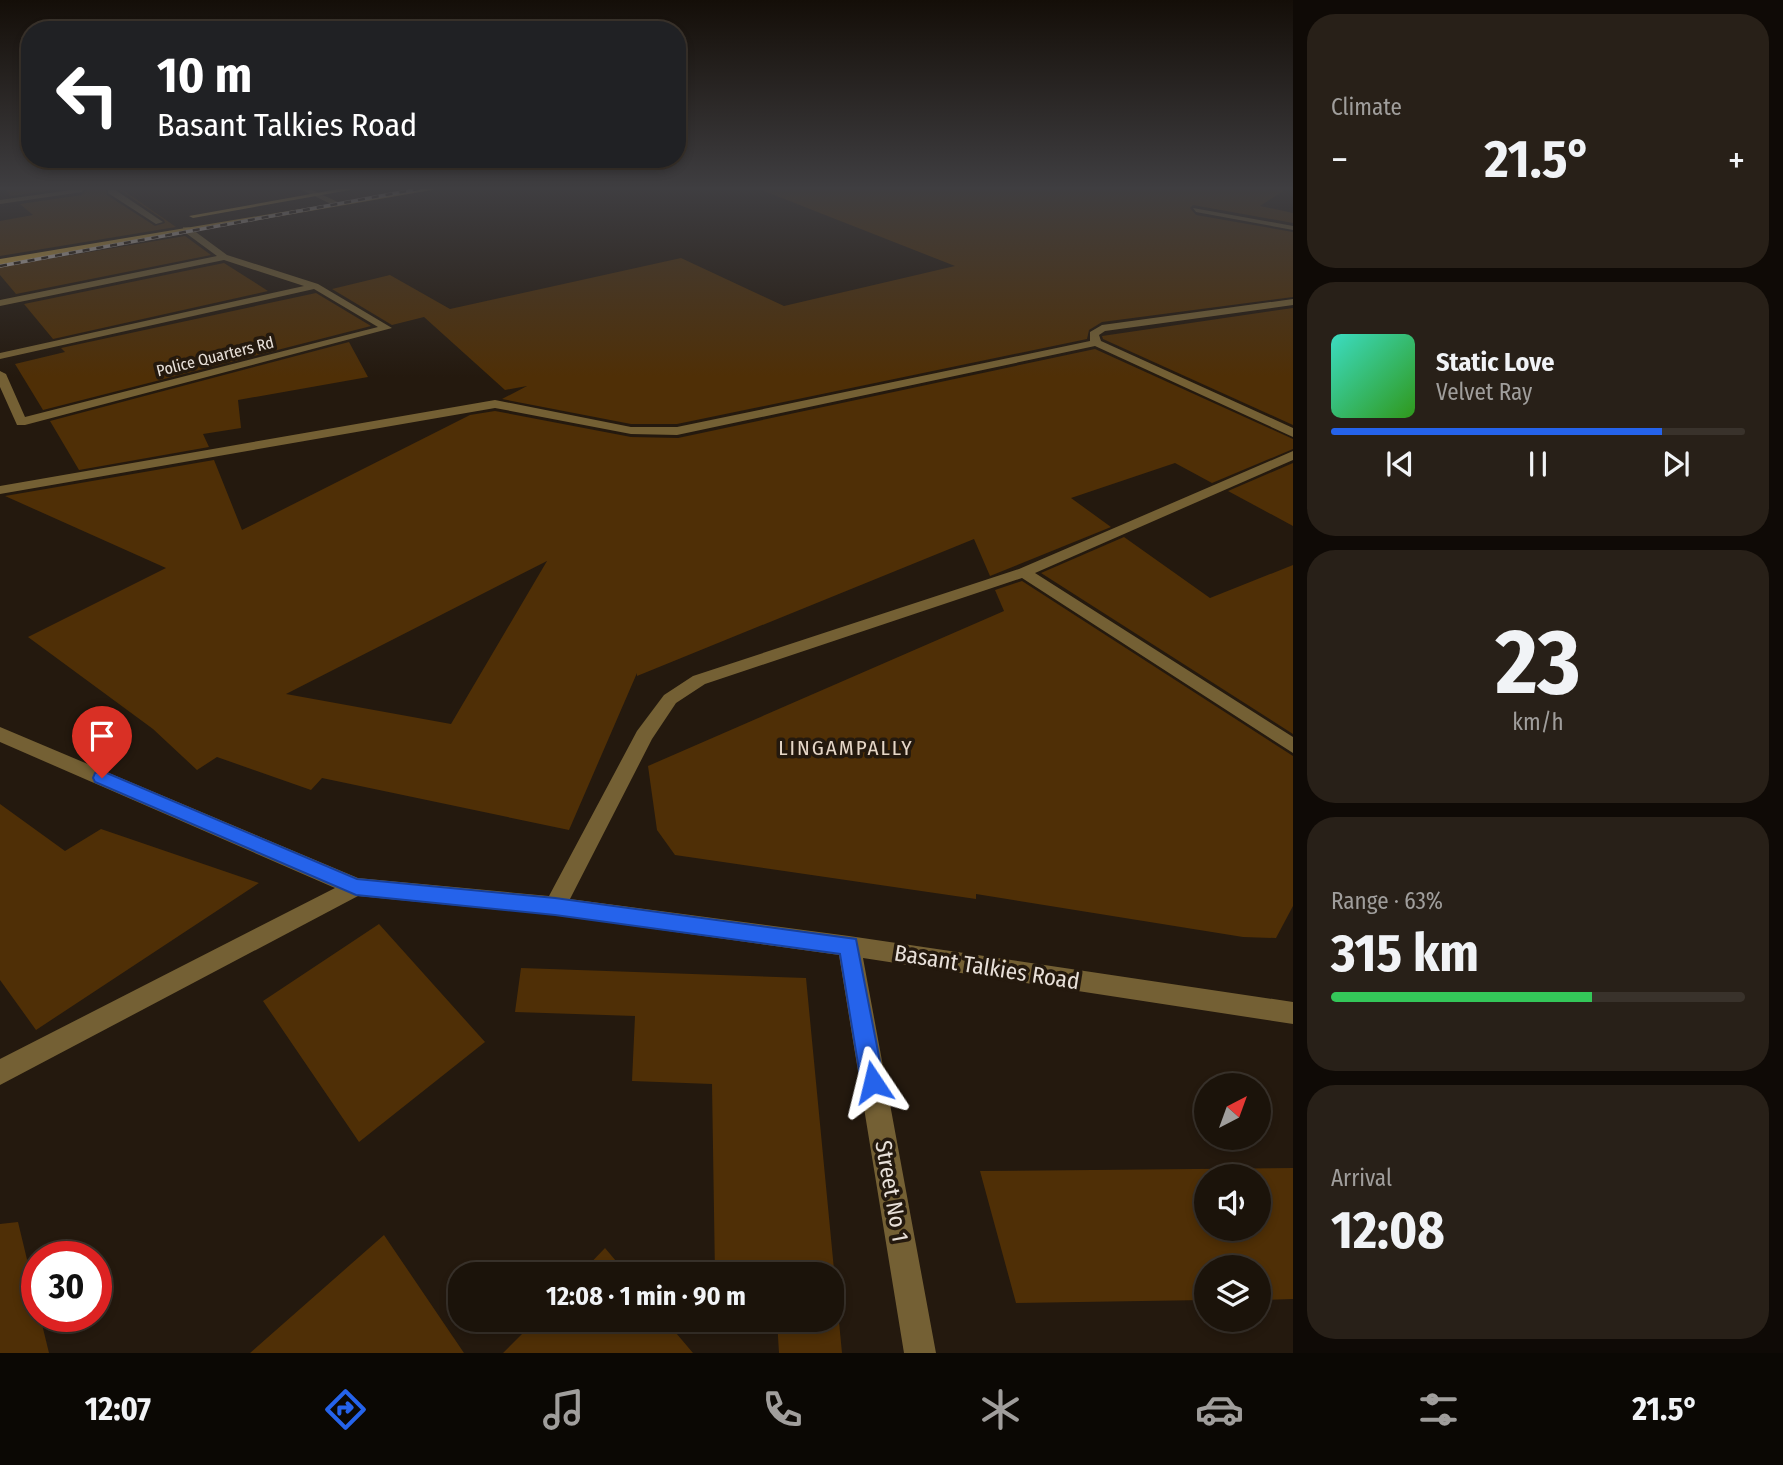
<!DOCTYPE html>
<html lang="en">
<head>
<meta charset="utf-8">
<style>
	:root { --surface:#1b130a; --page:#282018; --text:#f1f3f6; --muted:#a09e9c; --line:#39322b; --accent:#2563eb }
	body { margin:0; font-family:"Fira Sans Condensed",sans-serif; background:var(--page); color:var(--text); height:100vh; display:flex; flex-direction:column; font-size:26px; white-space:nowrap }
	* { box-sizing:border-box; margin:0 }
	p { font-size:23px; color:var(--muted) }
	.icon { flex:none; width:38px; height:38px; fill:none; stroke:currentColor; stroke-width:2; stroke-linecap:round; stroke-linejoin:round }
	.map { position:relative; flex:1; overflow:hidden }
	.drawer { display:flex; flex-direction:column; gap:14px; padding:14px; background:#0f0a06; width:490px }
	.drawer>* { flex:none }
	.top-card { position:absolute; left:21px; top:21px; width:665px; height:147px; border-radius:28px; box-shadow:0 4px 10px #0003,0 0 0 2px var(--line); background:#202124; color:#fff; overflow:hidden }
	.needle { width:46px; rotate:41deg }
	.tools { position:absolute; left:1194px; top:1073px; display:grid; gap:14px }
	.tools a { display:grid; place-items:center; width:77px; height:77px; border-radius:50%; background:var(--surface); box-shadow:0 4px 10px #0003,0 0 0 2px var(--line); font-size:35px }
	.speed { position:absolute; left:21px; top:1241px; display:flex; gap:14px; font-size:35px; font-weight:700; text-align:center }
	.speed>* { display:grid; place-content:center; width:91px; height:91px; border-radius:50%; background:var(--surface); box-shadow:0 4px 10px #0003,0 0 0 2px var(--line); line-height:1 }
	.speed .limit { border:10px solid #d22; background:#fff; color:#111 }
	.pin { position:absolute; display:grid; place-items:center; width:60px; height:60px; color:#fff; margin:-72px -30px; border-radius:50% 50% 50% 0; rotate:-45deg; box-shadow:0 0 7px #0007 }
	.pin .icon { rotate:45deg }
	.me { position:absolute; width:77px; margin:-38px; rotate:350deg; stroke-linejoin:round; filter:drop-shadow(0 0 5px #0008) }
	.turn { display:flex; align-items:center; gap:24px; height:147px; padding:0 21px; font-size:32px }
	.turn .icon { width:91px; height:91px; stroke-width:2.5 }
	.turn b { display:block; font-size:49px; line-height:60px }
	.big { font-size:52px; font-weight:700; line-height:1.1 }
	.drawer .widget { flex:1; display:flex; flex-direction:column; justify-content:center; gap:10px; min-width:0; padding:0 24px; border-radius:28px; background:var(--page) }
	.drawer .dial { align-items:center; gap:0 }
	.dial b { font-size:91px; line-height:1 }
	.song { display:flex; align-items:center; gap:21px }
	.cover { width:84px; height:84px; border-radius:10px; background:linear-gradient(135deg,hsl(170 70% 55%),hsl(110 70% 35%)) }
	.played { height:7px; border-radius:4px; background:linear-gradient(90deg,var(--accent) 80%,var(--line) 80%) }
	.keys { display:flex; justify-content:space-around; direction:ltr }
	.heat { display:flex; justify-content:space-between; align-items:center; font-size:38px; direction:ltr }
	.charge { height:10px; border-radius:5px; background:linear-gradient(90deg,#34c759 63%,var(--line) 0) }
	.trip { position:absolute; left:448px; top:1262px; width:396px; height:70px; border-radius:28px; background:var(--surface); box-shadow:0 4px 10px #0003,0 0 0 2px var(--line); font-weight:700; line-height:70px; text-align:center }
	.tabs { display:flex; height:112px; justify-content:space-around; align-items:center; background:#0b0804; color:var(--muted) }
	.tabs .icon { width:49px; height:49px }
	.tabs .on { color:var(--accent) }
	.tabs b { font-size:32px; color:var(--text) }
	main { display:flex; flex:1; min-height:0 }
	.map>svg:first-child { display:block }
</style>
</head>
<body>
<main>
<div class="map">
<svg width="1293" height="1353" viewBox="0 0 1293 1353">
	<rect width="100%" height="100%" fill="#24190e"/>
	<!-- building -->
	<path fill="#4f2f06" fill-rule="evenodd" d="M3,188h63l-55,8z
		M87,188h19l1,7 48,31 10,-3 -1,-3 -47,-32h3l56,39 -176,29v-35l33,-6 -13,-11 62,-9z
		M764,188h524l-28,18 33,7v10l-100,-18 -3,3 6,7 97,17v65l-191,25 -13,8 -2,9 -410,85h-46l-129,-25 25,-13 -22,4 -81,-73 -32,8 -60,-36 58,-14 60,34 231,-51 103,48 171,-40 -191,-75z
		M185,236l26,19 -195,39 -16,-19v-8z
		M224,263l44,28 -215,48 -29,-35z
		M316,293l55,33 -328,84 -28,-46 50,-12 -4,-4z
		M1293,308v117l-190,-86 -1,-3z
		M349,342l19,35 -130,23 3,28 -38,6 6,13 -130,23 -29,-49z
		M1095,349l198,90v10l-81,34 -37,-20 -104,35 40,29 -121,49 -16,-37 -337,137v-3l-68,157 -247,-52 -11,12 -94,-33 -20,13 -44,-41 -125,-92 138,-69 -161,-72 209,-36 28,70 228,-115 25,-4 136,26 47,1zM547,561l-96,163 -165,-30z
		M1293,463v63l-65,-35z
		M1124,537l86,61 83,-33v169l-252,-161z
		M1022,581l271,175v150l-17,32 -33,-1 -267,-43v5l-301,-44 -18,-25 -9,-64 356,-155 -9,-21z
		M0,804l65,47 36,-22 158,54 -223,147 -36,-50z
		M379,924l106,118 -126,100 -96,-141z
		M521,968l285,10 36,375h-63l-2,-33h54v-46h-116l-3,-190 -80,-3 3,-65 -120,-4z
		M1293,1168v131l-35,1v-33h-52v33l-190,3 -36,-132zM1206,1176h52v52h-52z
		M18,1222l19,79v15h3l9,37h-49v-129z
		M384,1235l80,118h-214z
		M605,1248l22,26h-47z
		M536,1320h129l28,33h-190z"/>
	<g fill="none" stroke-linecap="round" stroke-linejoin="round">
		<!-- minor -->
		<path fill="#746034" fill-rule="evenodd" d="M85,188l-3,4 -82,12v-4z
			M298,188h10l34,16 -7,2z
			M108,189h6l49,33 -7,2 -48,-31z
			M1193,208l100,18v4l-97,-18z
			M183,227h6l38,28 91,29 74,44 -367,97h-8l-17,-38v-16l6,3 19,43 353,-90 -64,-38 -314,70v-6l304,-67 -80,-26 -224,46v-6l217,-44 -34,-25z
			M1293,299v6l-188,26 -6,4 2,6 192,87v9l-198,-91 -418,89 -46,-1 -136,-26 -495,86v-8l495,-86 136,27h46l413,-86v-9l12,-7z
			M1293,451v9l-258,113 258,164v16l-271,-175 -317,106 -29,19 -24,36 -82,160 279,37 444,66v22l-430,-66 73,395h-32l-65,-398 -284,-40 -197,-19 -358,189v-26l335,-171 -335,-146v-15l358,151 191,18 88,-165 27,-36 29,-19 326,-107z"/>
		<!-- major -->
		<path fill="#cea542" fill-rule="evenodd" d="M344,188h17l-168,30 -4,-2z
			M426,188h17l-443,77v-6z"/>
		<defs>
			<path id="rail" d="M0,266l424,-78"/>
		</defs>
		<!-- rail casing -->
		<use href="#rail" stroke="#d1c8c1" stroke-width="3.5"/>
		<!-- rail -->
		<use href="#rail" stroke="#24190e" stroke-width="2.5" stroke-dasharray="7" stroke-linecap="butt"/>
	</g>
	<!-- sky -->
	<linearGradient id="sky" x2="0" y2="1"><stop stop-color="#140e08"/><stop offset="0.5" stop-color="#3f3e41"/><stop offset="1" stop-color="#3f3e41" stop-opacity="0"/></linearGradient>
	<rect width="1293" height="377" fill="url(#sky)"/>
	<!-- route -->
	<path fill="#2563eb" stroke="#184099" stroke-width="2" d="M102,771l255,108 198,19 301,41 28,143 -3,8 -8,3 -9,-3 -3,-8 -21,-128 -285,-39 -199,-20 -261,-113 -2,-4 2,-5z"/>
	<g text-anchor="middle" stroke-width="7" stroke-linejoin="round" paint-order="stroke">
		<!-- far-street labels -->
		<g font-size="16" fill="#e8e0d9" stroke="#24190e">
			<text transform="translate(215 356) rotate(-14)" y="6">Police Quarters Rd</text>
		</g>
		<!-- neighbourhood labels -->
		<g font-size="21" letter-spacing="2" fill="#e5d6c7" stroke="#24190e">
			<text x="846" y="755">LINGAMPALLY</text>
		</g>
		<!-- near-street labels -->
		<g font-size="23" fill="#e8e0d9" stroke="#24190e">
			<text transform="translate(987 967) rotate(9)" y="8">Basant Talkies Road</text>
			<text transform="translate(892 1191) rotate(80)" y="8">Street No 1</text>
		</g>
	</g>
</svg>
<div class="tools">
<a><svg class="needle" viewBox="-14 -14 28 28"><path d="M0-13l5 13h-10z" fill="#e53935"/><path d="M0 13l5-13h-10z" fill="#a09e9c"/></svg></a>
<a><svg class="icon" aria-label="sound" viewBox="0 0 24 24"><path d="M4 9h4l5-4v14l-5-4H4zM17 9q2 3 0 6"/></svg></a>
<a><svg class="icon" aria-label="layers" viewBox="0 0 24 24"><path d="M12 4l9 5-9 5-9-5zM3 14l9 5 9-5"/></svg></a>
</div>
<div class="speed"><div class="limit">30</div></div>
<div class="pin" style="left:102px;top:778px;background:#d93025"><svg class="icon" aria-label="arrive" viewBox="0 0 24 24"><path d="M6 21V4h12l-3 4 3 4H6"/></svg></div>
<svg class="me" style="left:873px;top:1082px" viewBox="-20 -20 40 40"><path d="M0-17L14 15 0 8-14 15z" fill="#2563eb" stroke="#fff" stroke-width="4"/></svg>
<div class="trip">12:08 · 1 min · 90 m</div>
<div class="top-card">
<div class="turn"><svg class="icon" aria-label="left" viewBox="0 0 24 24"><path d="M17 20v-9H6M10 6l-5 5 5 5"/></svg><div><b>10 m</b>Basant Talkies Road</div></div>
</div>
</div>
<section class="drawer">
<div class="widget"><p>Climate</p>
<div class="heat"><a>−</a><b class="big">21.5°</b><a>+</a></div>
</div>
<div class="widget">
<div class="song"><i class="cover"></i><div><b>Static Love</b><p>Velvet Ray</p></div></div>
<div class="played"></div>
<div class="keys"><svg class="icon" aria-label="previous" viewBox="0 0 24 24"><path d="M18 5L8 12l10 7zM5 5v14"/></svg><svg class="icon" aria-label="pause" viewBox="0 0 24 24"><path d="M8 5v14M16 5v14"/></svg><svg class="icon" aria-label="next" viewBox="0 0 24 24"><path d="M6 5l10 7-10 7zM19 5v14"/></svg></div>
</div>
<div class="widget dial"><b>23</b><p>km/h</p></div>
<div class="widget"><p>Range · 63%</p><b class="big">315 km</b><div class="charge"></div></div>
<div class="widget"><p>Arrival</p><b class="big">12:08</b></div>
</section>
</main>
<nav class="tabs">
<b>12:07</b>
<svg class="icon on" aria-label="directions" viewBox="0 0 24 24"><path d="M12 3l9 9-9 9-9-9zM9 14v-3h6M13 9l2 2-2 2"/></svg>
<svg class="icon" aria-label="music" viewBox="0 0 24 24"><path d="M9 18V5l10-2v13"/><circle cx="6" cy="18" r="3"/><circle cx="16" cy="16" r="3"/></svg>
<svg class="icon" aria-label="phone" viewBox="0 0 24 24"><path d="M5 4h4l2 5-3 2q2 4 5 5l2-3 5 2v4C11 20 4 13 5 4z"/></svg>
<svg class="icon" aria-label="climate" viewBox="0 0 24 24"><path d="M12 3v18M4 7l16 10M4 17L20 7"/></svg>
<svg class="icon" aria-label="car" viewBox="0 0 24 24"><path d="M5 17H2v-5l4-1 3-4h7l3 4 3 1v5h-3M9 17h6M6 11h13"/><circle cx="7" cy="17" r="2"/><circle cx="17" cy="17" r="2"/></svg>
<svg class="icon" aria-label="filters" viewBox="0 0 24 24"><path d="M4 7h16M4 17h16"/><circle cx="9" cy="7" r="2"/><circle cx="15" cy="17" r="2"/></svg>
<b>21.5°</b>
</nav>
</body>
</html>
